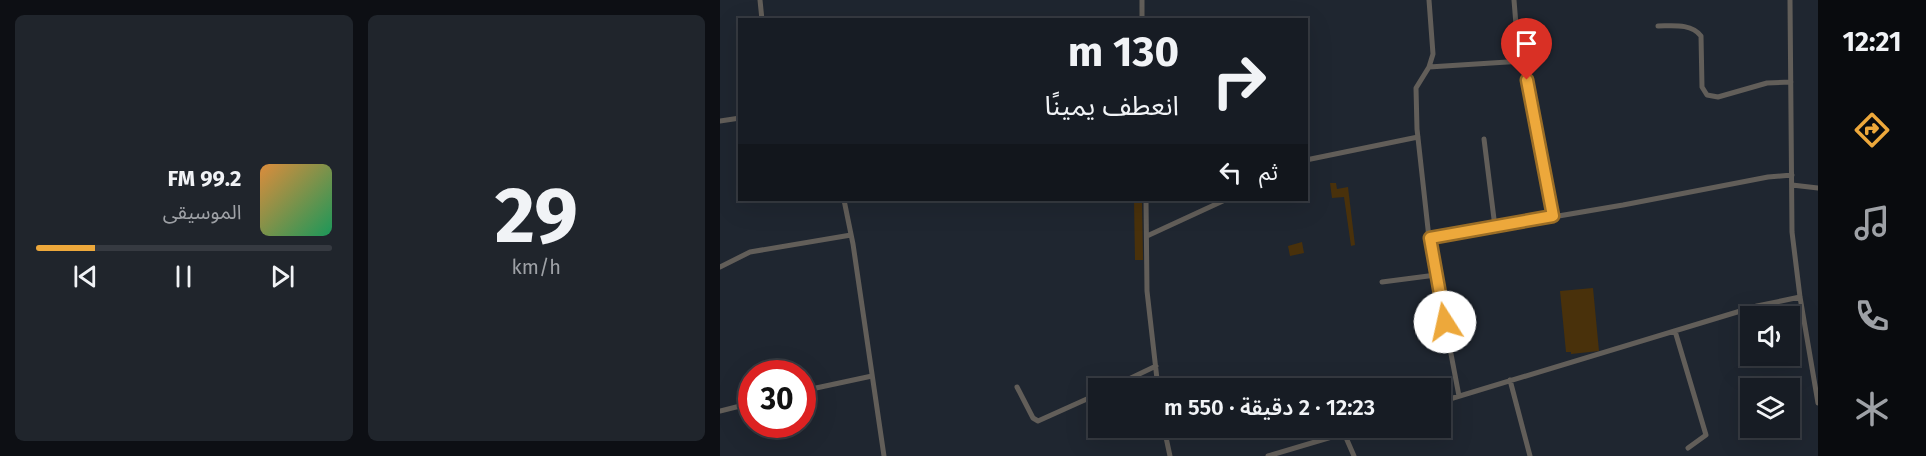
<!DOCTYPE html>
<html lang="ar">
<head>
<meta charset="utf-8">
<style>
	:root { --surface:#171c24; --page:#20252c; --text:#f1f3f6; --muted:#9ea1a6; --line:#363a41; --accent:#eda83b }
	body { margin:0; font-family:"Fira Sans","Noto Sans Arabic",sans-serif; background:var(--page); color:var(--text); direction:rtl; height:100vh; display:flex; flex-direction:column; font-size:22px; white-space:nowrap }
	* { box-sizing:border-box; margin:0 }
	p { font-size:20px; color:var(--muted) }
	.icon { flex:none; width:33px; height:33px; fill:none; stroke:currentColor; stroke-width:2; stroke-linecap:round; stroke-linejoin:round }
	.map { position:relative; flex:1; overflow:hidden; direction:ltr }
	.panel { display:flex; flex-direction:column; gap:15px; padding:15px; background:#0d0f14; width:720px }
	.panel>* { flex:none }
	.hud { position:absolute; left:18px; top:18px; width:570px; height:183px; border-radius:0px; box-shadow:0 6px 24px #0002,0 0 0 2px var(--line); direction:rtl; background:#171c24; color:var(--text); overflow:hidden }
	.fabs { position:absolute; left:1020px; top:306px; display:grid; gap:12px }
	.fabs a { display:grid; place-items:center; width:60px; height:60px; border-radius:0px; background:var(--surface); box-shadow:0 6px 24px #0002,0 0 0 2px var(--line); font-size:30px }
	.speed { position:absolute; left:18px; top:360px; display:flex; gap:12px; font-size:30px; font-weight:700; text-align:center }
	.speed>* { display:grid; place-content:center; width:78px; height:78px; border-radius:50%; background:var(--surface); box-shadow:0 6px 24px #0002,0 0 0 2px var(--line); line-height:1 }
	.speed .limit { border:9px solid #d22; background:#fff; color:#111 }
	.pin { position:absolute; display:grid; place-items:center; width:51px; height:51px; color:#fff; margin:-62px -26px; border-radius:50% 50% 50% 0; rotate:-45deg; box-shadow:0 0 6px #0007 }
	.pin .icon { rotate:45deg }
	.me { position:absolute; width:66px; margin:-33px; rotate:350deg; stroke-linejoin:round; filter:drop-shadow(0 0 4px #0008) }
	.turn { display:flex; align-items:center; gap:21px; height:126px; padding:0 30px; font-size:27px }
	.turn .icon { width:78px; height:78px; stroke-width:2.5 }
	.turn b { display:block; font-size:42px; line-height:51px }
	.then { display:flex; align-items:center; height:57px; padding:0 30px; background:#0003; gap:12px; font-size:22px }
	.panel .tile { flex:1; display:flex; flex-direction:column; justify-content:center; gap:9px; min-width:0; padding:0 21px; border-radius:9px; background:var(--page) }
	.panel .dial { align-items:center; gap:0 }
	.dial b { font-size:78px; line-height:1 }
	.song { display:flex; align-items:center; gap:18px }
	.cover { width:72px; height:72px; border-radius:9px; background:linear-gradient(135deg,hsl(30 70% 55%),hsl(150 70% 35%)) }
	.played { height:6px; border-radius:3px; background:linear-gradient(90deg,var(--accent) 20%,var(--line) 20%) }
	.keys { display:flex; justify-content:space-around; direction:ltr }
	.panel .tiles { flex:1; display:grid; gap:15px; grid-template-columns:repeat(2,1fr) }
	.trip { position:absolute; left:368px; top:378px; width:363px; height:60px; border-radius:0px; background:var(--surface); box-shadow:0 6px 24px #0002,0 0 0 2px var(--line); font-weight:600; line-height:60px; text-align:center; direction:rtl }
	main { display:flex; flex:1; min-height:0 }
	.tab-bar { display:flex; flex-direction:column; width:108px; justify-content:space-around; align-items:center; background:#090b0e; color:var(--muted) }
	.tab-bar .icon { width:42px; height:42px }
	.tab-bar .active { color:var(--accent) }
	.tab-bar b { font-size:27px; color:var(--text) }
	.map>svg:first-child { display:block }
</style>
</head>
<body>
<main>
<nav class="tab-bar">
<b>12:21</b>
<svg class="icon active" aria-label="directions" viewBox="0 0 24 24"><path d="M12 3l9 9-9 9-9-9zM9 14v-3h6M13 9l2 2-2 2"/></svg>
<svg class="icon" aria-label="music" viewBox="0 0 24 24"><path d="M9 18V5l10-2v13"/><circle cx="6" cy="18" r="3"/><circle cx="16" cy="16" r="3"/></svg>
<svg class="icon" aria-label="phone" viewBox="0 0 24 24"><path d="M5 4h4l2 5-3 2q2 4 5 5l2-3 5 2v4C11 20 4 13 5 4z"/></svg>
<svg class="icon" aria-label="climate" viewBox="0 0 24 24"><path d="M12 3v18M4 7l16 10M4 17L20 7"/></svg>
</nav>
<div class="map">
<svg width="1098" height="456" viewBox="0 0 1098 456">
	<rect width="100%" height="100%" fill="#1f2630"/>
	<!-- green -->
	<path fill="#49310b" d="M610,183h6l1,6 11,-2 7,58 -4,1 -7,-49 -12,1z
		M414,200h8l1,60h-8z
		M582,242l2,11 -14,3 -2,-10z
		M873,288l6,63 -28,3v-2h-5l-6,-61z"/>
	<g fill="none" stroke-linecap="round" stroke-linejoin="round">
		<!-- minor -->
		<path stroke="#625e59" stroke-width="5" d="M40,0l2,20
			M422,0v20
			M709,0l4,54 -4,13 -13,21 1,41 12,109 30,158
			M794,0l2,25 37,191
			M1070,0l2,232 8,65 18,106
			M938,26c14,0 33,-3 43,10l1,51 5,8 11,2 49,-14 24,-1
			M709,67l94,-6
			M0,121l20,-3
			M764,139l11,88
			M586,160l112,-23
			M1072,185l26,3
			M124,200l9,44 31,212
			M426,200l1,91 11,97
			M427,236l78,-36
			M709,238l194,-33 145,-28 24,-2
			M0,267l30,-15 101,-17
			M662,282l54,-7
			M955,331l31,104 -18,13
			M790,380l20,76
			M297,387l16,31 5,3 60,-27
			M390,388l46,-22
			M82,391l70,-15
			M720,402l317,-96 43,-9
			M0,411l32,-8
			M444,428l6,28
			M624,433l10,23
			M548,456l94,-28"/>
	</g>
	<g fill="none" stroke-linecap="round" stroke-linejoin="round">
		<defs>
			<path id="route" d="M725,322l-15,-84 123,-22 -26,-136"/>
		</defs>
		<!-- route casing -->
		<use href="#route" stroke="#9a6d26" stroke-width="15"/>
		<!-- route -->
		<use href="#route" stroke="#eda83b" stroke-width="10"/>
	</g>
</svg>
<div class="fabs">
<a><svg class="icon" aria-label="sound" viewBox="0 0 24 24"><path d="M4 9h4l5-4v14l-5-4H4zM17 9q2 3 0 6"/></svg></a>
<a><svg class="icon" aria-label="layers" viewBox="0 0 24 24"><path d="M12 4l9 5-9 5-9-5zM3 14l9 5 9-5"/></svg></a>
</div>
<div class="speed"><div class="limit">30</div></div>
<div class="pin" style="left:807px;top:80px;background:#d93025"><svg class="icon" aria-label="arrive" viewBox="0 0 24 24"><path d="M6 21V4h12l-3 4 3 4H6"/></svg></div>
<svg class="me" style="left:725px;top:322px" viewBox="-20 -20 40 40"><circle r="19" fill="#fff"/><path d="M0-13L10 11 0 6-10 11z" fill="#eda83b"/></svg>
<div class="trip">12:23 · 2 دقيقة · 550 m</div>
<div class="hud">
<div class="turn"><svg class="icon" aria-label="right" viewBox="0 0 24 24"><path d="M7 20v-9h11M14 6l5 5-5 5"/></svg><div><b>130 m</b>انعطف يمينًا</div></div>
<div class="then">ثم<svg class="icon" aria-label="left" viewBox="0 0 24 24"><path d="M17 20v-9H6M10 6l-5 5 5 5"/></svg></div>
</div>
</div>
<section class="panel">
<div class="tiles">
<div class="tile dial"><b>29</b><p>km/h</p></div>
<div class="tile">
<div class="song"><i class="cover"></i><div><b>99.2 FM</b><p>الموسيقى</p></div></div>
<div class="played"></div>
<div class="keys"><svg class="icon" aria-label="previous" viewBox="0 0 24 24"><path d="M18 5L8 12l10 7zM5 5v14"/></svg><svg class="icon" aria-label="pause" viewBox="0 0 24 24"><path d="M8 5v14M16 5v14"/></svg><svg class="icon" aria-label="next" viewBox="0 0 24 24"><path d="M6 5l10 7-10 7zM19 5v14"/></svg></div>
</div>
</div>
</section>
</main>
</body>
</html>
